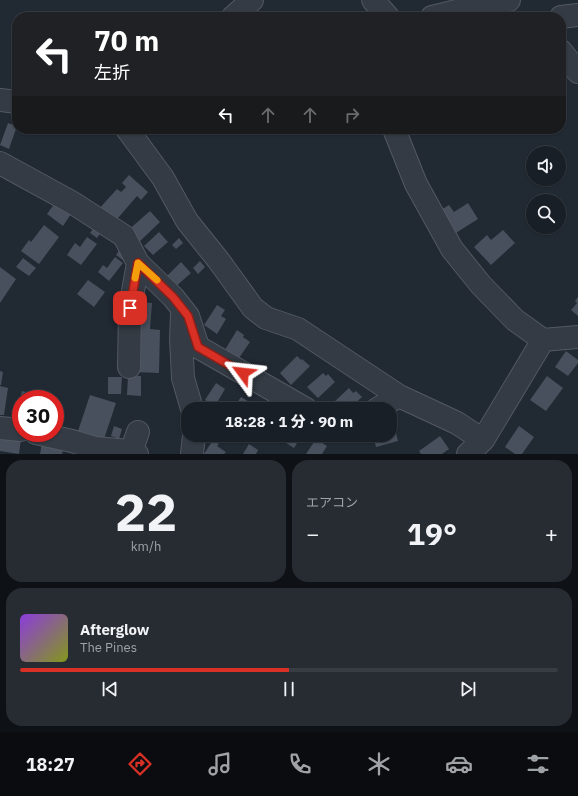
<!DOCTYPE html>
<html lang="ja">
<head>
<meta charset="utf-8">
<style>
	:root { --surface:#191f26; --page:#262c32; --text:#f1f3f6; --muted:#9fa2a7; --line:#373d43; --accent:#d93025 }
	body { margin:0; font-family:"IBM Plex Sans","Noto Sans JP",sans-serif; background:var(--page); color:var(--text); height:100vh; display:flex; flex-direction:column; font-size:15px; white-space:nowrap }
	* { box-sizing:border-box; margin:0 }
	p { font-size:13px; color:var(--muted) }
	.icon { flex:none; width:22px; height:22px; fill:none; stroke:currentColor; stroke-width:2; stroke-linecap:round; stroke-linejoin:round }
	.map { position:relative; height:454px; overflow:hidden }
	.side { display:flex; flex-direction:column; gap:6px; padding:6px; background:#0e1115; flex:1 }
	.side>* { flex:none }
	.guide { position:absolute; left:12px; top:12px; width:554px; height:122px; border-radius:16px; box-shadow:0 1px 3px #0004,0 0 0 1px var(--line); background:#202124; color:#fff; overflow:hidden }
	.fabs { position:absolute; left:526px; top:146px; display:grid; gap:8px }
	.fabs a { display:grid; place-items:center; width:40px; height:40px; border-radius:50%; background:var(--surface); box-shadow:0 1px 3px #0004,0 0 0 1px var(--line); font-size:20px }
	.speed { position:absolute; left:12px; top:390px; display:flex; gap:8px; font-size:20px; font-weight:700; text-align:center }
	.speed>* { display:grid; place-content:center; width:52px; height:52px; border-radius:50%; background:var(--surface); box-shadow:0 1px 3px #0004,0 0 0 1px var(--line); line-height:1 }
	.speed .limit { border:6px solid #d22; background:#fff; color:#111 }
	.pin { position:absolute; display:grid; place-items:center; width:34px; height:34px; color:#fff; margin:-17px; border-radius:8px; box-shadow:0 2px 6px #0006 }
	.me { position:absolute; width:44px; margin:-22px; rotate:300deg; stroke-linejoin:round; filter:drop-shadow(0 0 3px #0008) }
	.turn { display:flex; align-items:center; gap:14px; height:84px; padding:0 16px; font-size:18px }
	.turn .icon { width:52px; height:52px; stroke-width:2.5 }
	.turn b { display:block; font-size:28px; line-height:34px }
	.lanes { display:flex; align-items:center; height:38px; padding:0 16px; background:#0003; justify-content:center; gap:20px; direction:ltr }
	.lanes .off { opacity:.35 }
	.big { font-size:30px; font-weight:800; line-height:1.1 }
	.side .tile { flex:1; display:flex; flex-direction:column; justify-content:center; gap:6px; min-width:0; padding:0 14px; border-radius:16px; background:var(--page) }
	.side .dial { align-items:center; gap:0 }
	.dial b { font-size:52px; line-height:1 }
	.song { display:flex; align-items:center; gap:12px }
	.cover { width:48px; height:48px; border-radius:6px; background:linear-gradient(135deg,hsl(270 70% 55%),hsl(70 70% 35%)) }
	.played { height:4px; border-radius:2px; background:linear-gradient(90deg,var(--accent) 50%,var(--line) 50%) }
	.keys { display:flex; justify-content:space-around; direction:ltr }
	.heat { display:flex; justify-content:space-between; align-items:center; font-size:22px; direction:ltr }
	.side .tiles { flex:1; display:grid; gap:6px; grid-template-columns:1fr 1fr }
	.tile:last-child { grid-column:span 2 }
	.trip { position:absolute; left:181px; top:402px; width:216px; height:40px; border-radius:16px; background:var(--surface); box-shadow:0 1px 3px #0004,0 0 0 1px var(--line); font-weight:800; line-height:40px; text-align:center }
	.dock { display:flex; height:64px; justify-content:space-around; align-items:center; background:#0a0c0f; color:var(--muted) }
	.dock .icon { width:28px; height:28px }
	.dock .current { color:var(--accent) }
	.dock b { font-size:18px; color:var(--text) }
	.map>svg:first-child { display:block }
</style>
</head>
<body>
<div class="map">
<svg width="578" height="454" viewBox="0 0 578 454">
	<rect width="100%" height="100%" fill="#212933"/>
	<!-- building -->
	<path fill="#48505d" d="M8,123l9,3 -8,23 -9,-4z
		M129,175l19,17 -7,8 -4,-4 -25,29 -15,-14 20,-22 4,3 5,-5 -4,-4z
		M55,203l16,11 -8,12 -16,-12z
		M468,203l10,16 -27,17 -15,-23 13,-8 5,7z
		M150,211l10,11 -23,22 -11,-12z
		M44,225l15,12 -20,27 -18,-13 8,-11 2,2z
		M95,226l7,5 -5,7 -7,-5z
		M503,230l12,13 -24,22 -17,-18 13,-12 4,5z
		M159,232l9,10 -15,13 -9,-9z
		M87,237l10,7 -16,21 -14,-10 8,-12 5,4z
		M179,238l4,5 -7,6 -4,-4z
		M120,249l8,6 -4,6 -8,-6z
		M115,257l8,6 -14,18 -11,-9 5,-7 4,3z
		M23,258l13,10 -7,8 -13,-9z
		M200,261l5,6 -7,7 -5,-6z
		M181,262l10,11 -17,15 -9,-10z
		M0,267l16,12 -16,24z
		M88,280l17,12 -11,15 -17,-13z
		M578,297v19l-7,-6 6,-7 -2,-2z
		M140,302l12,1 -2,26 10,1 -1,43 -25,-1z
		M217,305l8,5 -4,6 5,3 -9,15 -13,-9z
		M237,330l7,5 -1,2 7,5 -13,19 -14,-8z
		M566,351l12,9v3l-10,13 -13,-9z
		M297,356l4,4 1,-1 8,7 -19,19 -11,-12z
		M0,371l3,1 -2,13h-1z
		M323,373l3,3 2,-2 7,8 -17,16 -11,-11z
		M128,376h13v20l-14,-1z
		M547,376l16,12 -17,23 -16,-11z
		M108,377h14l-1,17h-13z
		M216,383l9,6 -10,17 -10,-6z
		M0,386l8,2 -4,27h-4z
		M349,388l4,5 3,-2 6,6 -13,12h-10l-6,-6z
		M22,391l21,5 -1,3h-21v22l-6,-1z
		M90,395l26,8 -13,39 -26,-8z
		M241,397l10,6 -4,6h-14z
		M394,425l4,16 -22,6 -3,-12h17v-9z
		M114,426l8,3 -3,10 -8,-3z
		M519,426l15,11 -12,17h-7l-10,-7z
		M287,435h15l-8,13 -11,-7z
		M0,436l21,3 -2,15 -19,-3z
		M440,436l9,13 -7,5h-21l-2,-3z
		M316,439l11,7 -5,8h-16z
		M213,440l6,4 -2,2 9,6 -2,2h-20z
		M42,443l22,3 -2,8h-22z
		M249,444l9,6 -2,4h-13z"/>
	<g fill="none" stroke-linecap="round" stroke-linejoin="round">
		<defs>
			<path id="minor" d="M373,0l15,17
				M233,17l19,-17
				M432,17l53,-13 24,-4
				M561,17l17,-2
				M561,51l17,21
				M0,100l17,2
				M127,129l36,49 24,43 32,40 34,47 13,10 32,11 101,67 58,27 26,17 60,-100
				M394,129l22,55 36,65 29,36 34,35 28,20 35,-3
				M0,163l73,40 51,33 14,27 35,34 15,19 10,31 108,62
				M182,314l-1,25 2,39 9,31
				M129,367l1,-59 8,-45
				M377,409l22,-13
				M0,428l21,2
				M36,433l36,8 23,7 34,3 8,3
				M131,452l7,-20
				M192,454l2,-19
				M468,454l15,-14"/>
		</defs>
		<!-- minor casing -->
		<use href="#minor" stroke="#525962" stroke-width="24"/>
		<!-- minor -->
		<use href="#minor" stroke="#343b44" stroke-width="22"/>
	</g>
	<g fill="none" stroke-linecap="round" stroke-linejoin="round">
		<defs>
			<path id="route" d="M130,308l8,-45 35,34 15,19 10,31 45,26"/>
		</defs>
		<!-- route casing -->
		<use href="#route" stroke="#8d1f18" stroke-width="10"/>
		<!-- route -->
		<use href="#route" stroke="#d93025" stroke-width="7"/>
		<!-- slow -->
		<path stroke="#f59e0b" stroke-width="7" d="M135,278l3,-15 19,17"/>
	</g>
</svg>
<div class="fabs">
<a><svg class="icon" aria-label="sound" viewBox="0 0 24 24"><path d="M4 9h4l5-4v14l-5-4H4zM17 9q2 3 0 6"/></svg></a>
<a><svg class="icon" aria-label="search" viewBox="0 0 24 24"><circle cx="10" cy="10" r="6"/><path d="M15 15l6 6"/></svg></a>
</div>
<div class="speed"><div class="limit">30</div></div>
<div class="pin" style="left:130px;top:308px;background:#d93025"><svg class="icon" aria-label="arrive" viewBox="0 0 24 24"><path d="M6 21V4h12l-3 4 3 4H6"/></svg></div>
<svg class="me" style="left:243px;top:373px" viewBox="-20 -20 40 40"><path d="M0-17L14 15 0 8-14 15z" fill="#d93025" stroke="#fff" stroke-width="4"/></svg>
<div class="trip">18:28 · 1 分 · 90 m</div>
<div class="guide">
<div class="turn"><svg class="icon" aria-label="left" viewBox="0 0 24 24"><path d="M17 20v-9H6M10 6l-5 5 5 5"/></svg><div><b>70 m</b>左折</div></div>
<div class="lanes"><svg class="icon" aria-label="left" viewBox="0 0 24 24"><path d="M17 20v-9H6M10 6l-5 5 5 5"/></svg><svg class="icon off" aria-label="ahead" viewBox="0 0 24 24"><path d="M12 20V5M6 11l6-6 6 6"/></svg><svg class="icon off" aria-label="ahead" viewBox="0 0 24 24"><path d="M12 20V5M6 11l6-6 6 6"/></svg><svg class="icon off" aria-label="right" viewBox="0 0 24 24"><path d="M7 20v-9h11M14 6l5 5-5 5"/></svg></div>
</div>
</div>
<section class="side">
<div class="tiles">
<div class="tile dial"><b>22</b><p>km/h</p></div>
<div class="tile"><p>エアコン</p>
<div class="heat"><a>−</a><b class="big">19°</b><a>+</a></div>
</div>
<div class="tile">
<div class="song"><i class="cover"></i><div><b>Afterglow</b><p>The Pines</p></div></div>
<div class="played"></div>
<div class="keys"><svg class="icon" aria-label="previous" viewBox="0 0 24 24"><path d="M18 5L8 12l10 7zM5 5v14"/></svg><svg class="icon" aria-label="pause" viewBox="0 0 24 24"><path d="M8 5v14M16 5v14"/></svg><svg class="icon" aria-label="next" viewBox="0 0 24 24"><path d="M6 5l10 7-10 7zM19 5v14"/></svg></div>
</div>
</div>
</section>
<nav class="dock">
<b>18:27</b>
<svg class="icon current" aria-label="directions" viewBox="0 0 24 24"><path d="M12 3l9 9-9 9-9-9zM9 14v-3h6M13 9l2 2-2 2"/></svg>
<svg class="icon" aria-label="music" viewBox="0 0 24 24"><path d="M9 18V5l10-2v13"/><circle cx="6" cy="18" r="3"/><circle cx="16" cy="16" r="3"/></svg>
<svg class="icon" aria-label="phone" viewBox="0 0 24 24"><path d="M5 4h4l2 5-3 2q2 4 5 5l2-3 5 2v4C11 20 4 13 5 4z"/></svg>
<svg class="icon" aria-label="climate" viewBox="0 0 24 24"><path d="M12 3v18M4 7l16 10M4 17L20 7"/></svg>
<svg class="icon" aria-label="car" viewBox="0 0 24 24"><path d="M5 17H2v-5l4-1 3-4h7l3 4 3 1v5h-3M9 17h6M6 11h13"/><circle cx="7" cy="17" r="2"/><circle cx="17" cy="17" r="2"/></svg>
<svg class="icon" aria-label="filters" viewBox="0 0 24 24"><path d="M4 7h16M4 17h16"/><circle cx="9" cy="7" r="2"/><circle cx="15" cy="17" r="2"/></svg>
</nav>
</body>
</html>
